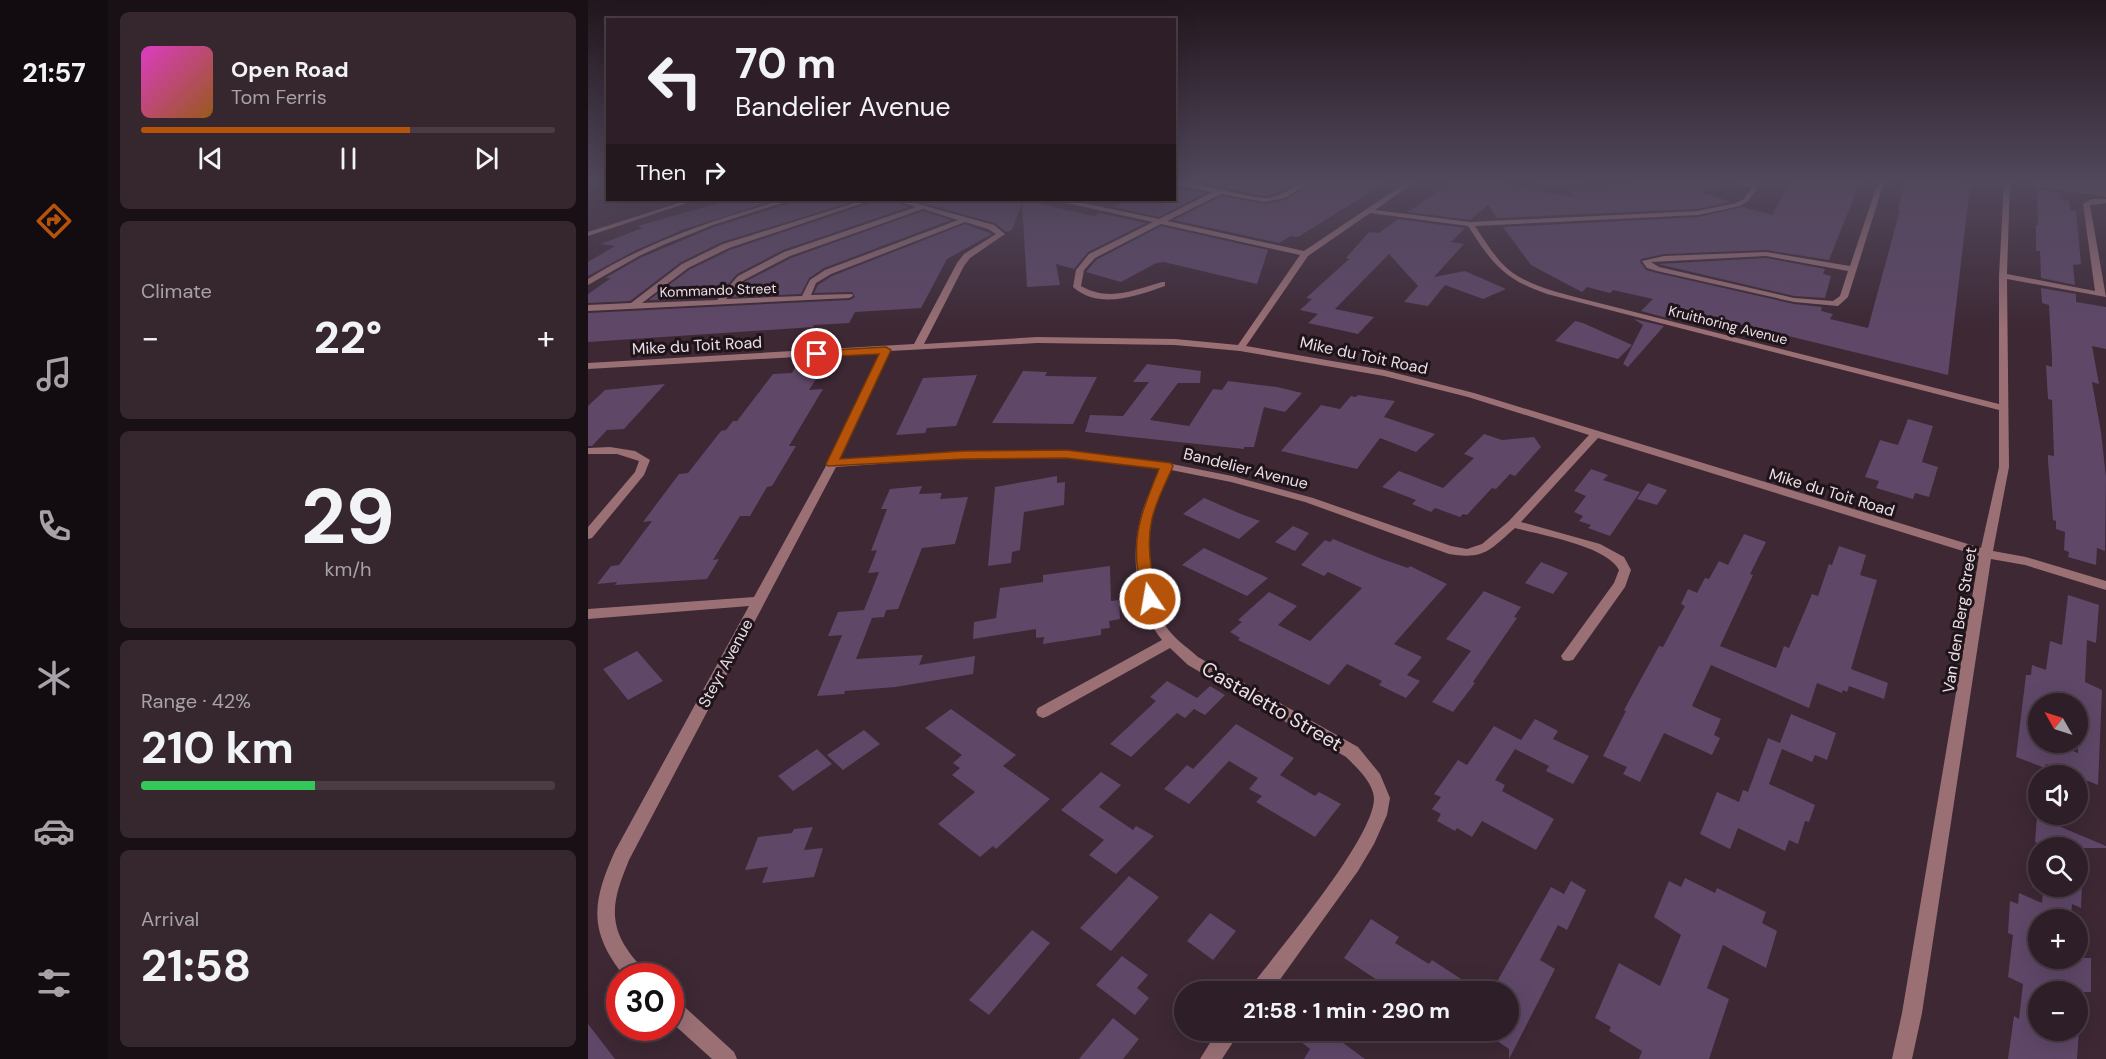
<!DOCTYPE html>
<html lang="en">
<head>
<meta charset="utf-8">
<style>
	:root { --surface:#2e1e27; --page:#36272f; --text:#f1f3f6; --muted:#a7a2a7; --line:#493c44; --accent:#b45309 }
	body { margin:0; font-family:"DM Sans",sans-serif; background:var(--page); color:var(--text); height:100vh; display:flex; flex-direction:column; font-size:22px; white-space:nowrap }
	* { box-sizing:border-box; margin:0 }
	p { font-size:20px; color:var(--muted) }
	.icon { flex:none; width:33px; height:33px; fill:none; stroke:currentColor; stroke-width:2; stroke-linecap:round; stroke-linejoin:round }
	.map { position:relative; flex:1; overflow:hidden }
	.details { display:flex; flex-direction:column; gap:12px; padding:12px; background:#191015; width:480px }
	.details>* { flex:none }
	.hud { position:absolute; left:18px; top:18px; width:570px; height:183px; border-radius:0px; box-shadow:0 6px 24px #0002,0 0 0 2px var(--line); background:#2e1e27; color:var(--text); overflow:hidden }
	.needle { width:39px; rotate:309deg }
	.buttons { position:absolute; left:1440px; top:693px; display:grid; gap:12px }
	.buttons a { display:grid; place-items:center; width:60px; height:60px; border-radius:50%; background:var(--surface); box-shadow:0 6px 24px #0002,0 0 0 2px var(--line); font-size:30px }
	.speed { position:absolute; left:18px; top:963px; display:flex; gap:12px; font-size:30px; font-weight:700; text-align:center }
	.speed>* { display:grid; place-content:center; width:78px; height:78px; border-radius:50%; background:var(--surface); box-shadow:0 6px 24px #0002,0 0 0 2px var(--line); line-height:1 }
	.speed .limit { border:9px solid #d22; background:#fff; color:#111 }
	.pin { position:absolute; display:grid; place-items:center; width:51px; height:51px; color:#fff; margin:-26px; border:3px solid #fff; border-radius:50%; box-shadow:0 2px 6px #0007 }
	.me { position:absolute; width:66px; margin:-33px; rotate:348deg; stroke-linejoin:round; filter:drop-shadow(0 0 4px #0008) }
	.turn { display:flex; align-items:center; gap:21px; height:126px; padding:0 30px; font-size:27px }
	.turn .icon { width:78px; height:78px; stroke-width:2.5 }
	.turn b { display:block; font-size:42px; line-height:51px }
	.then { display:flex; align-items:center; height:57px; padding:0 30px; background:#0003; gap:12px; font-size:22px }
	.big { font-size:45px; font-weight:700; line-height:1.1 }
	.details .card { flex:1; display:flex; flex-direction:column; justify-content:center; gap:9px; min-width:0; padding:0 21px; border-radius:9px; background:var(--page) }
	.details .dial { align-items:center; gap:0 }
	.dial b { font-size:78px; line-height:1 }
	.song { display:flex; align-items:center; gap:18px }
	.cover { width:72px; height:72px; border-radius:9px; background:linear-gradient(135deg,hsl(310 70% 55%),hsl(30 70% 35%)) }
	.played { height:6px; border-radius:3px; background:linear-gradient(90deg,var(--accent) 65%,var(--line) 65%) }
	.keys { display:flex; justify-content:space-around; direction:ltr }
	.heat { display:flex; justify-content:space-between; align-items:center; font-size:33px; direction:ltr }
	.charge { height:9px; border-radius:4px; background:linear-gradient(90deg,#34c759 42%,var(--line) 0) }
	.trip { position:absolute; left:586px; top:981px; width:345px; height:60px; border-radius:30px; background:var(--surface); box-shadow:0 6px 24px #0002,0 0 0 2px var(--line); font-weight:700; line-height:60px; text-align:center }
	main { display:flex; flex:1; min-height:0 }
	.tab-bar { display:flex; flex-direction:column; width:108px; justify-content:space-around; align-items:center; background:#120c10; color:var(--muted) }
	.tab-bar .icon { width:42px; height:42px }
	.tab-bar .on { color:var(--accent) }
	.tab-bar b { font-size:27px; color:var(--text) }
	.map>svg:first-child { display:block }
</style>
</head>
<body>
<main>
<nav class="tab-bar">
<b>21:57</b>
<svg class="icon on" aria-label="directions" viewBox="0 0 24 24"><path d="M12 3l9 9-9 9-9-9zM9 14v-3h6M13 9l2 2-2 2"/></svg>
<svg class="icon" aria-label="music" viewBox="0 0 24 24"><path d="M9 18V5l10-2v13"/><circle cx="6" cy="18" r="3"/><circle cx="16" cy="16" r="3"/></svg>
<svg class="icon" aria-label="phone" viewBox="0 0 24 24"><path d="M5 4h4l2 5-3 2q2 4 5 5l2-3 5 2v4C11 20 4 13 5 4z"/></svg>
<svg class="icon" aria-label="climate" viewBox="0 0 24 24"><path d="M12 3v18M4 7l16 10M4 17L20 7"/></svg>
<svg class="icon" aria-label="car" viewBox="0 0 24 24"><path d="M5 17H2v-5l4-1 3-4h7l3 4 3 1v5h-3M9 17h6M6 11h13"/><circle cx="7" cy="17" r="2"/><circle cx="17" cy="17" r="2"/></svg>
<svg class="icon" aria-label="filters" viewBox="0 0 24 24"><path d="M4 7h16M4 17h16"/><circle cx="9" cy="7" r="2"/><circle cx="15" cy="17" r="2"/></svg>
</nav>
<section class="details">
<div class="card">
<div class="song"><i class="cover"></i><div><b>Open Road</b><p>Tom Ferris</p></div></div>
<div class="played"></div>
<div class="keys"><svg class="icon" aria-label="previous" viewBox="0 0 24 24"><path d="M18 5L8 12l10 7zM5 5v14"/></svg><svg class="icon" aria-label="pause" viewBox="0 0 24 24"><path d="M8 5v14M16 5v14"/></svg><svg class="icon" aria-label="next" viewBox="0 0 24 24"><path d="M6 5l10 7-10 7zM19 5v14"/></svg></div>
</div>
<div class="card"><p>Climate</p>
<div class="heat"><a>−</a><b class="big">22°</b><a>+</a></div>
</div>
<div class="card dial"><b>29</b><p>km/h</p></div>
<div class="card"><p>Range · 42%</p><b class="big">210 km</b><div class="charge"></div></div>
<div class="card"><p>Arrival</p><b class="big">21:58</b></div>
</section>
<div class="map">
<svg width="1518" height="1059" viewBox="0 0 1518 1059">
	<rect width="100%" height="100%" fill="#3d2834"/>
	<!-- green -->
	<path fill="#6b4c42" d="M1446,182h72v15l-72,-11z"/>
	<!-- building -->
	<path fill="#5f4768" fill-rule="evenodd" d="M624,182h87l-24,12 -12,2 -51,-11z
		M725,182h73l-88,55 -7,-1 -12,7 -105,-23 47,-24 44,8 21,-4z
		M863,182h42l81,15 -7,-9 71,-4 -1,-2h80l1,6 -16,4 28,10 -32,7 -201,9 -9,-13 -18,15 -62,-8z
		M1203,182h69l-31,78 -63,-10 -102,4 -23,5 -1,3 6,8 11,3 137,31 28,3 -1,4 12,3 -3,5 38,9 32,-118 -2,-1 6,-27h51l15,3 -22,190 -254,-62 -15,-3 -8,9 -30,-8 12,-12 -40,-9 -3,3 -23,-6 -5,5 -51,-27 -28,-38 195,-10 45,-10 29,8z
		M586,188l32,5 -47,24 -46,-10 17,-7h44z
		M1449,189l23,3 1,8 8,1 1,9 6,1 5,53 -8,1 2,20 -34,-7 -1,-27h-4v-26h2z
		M141,200h48l-95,30 -48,21 -46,25v-14l27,-16 -14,-2 41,-16 -4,-2z
		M206,200h64l-136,42 -41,20 -51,39 -42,2v-9l23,-16h-6l35,-20 74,-31 79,-25z
		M286,200h19l16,7 -126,43 -46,24 -21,24 -67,2 40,-30 41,-20 143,-48z
		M323,200h112l71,16 6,-3 46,10 -58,29 -14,17 -18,-5 4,21 -33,2 -5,-84 -10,27 -6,2 -11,-9z
		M335,211l28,9 -127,48 -15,10 -8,16 -70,3 14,-15 46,-24z
		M810,219l67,9 -14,14 13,2 -30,33 31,-6 41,18 -23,10 -38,-14 -17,21 -24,-4 14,-16 -29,-32 -54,55 39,8 -16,17 -50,-11 10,-9 -18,-4 12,-11 -6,-1 43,-39 -3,-1 23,-26 10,1z
		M377,224l27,10 -45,25 -26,49 -66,4 -6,11 -35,2 -1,2 -225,15v-29l262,-13 5,-3 -3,-5 -38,1 4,-8 14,-9z
		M573,226l107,24 -11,34 -93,-22 -8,1 -35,19 -35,-10 10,-12z
		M1178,258l59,11 -2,5 8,2 -6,22 -31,-2 -136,-32z
		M1453,288l35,6v8l30,5v42l-14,-3 7,38 -7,-2 9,50 5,45 -1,74 -8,-3 -1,17 -28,-8 1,-5 -5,-2 1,-18 -9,-3v-8l-3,-1 -5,-59v-6l6,1 -2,-56 -4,-1 -2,-34 6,2v-8l-3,-54 -7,-2z
		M1046,319l30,7 -36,41 -5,-3 20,-39z
		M987,321l8,2 49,22 -14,14 -63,-18z
		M559,364l54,7 -1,12h-22l-28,37 39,6 24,-37 9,1 6,-9 49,6 25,6 -17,19 -21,-5 -10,40h-10v2l-159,-17 5,-17 33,1 26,-34h-16z
		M237,365l-16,25 14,-1 -34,57h7l-24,40 -5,1 -17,29h-10l-27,44 6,-1 -12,20 -92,6 2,-3 -20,2 14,-18 8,-1 33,-44 -9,1 36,-48 9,-1 33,-42 5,-1 7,-9h4l36,-47 19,-1 4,-7z
		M435,371l24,1 -2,4 52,1 -24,47 -81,-1z
		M389,375l-21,51 -29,2 -2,5 -29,2 27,-57z
		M77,384l-41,45 -17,1 -15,16h-4v-40l17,-16z
		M770,395l37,6 -11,16 51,17 -19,18 -36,-14 -23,31 -76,-18 40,-46 19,4 11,-13 5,1z
		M1320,419l25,7 -11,36 16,5 -9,30 -14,-4 -2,6 -37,-11 3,-7 -14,-4 15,-37 18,5z
		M896,434l18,6 32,-3 7,10 -26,29 -5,-2 -14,15 -4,-1 -25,27 -4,-1 -3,3 -25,-9 -4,4 -19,-8 4,-4 -34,-13 17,-16 44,17 31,-30 -10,-4z
		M1003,469l17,6 -5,5 37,12 -30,44 -22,-8 3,-3 -12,-4 4,-5 -9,-4 12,-16 -12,-5z
		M469,476v7l8,-1 -1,23 -40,7 -4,38 -8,2 -1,11 -23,3 7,-79z
		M1060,483l19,7 -10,15 -20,-6z
		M334,486l-3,8 23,-1 -2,6 28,-2 -13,47 -33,4 -24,61 -12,1 -2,7 -12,1 -16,41 67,-4 -4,10 56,-9 -2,18 -78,13 -50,4 -1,3 -27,2 25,-61 -14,1 10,-24 26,-2 15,-38 -11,1 9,-23 -6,1 16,-42h-6l9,-20z
		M616,498l37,16 19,7 -21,18 -56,-25z
		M705,526l16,7 -14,18 -20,-9z
		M1156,534l22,8 -16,32 3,1 -33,71 56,22 8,-22 5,2 23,-54 6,2 11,-32 3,1 7,-19 27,9 -6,20 17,5 -26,89 37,14 -4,16 -35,-13 -2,6 -4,-2 -1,3 -25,-10 -8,25 -98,-43 -19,41 29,13 -7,16 6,3 -8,17 -48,-22 -24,49 -17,-8 4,-7 -24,-11 23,-45 -2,-1 35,-64 4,1 22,-41 -4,-2 7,-15 9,4 8,-15 4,1 10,-18 9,4z
		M745,539l49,20 26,9 2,-2 37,18 -53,60 28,13 -15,18 13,6 -14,17 -27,-13 3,-4 -35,-17 -18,21 -91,-45 2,-2 -10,-6 12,-10 -4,-2 31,-28 28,14 -19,19 32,16 52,-53 -34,-16 -4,4 -23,-11 24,-25 5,2z
		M616,548l64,30 -21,18 -65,-31z
		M953,562l27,11 -15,21 -28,-11z
		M522,566l1,35 8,-1 1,19 -11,2 1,7 -9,1v6l-58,9 1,-7 -8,1v-9l-63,10 1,-17 22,-4 4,-30 43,-6v-7z
		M896,591l37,16 -7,10 3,1 -44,64 2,1 -22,29 -21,-10 39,-51 -25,-12z
		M1480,595l31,10 -3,38 -9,-3 -2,42 17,8 -4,95 -52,-21 -1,4 -29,-11 10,-82h5l1,-10 14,5 4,-29 12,4zM1450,704h40v49l-28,-11h-12z
		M49,651l26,30 -35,19 -25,-31z
		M579,681l30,17 13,-12 15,9 -20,20 -11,-6 -9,9 -8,-5 -46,44 -21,-13 46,-43 -6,-4z
		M363,709l65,46 -13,11 47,33 -54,50 -3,-3 -13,11 -42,-33 37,-32 -23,-17 8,-7 -7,-5 9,-8 -37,-27z
		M1203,714l45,19 -9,27 -12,-5 -3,7 -30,-13 -13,35 46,21 -6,17 -4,-1 -7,23 -9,-4 -4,11 -47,-23 -8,21 -30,-15 17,-42 22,10 4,-12 5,2 20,-54 12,5z
		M947,719l23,12 -5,8 36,17 -16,28 -27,-13 3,-5 -34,-17z
		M648,724l58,34 -14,17 35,21 4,-4 22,12 -26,33 -59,-35 6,-6 -13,-7 9,-11 -29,-17 -40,43 -25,-15 23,-24 6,4z
		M906,726l27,14 -26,40 10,5 -3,6 52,28 -18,31 -54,-29 -10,16 -15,-9 -2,3 -18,-10 4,-7 -9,-5 9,-12 -7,-3 24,-34 9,5z
		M276,730l16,14 -37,26 -16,-15z
		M229,749l15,15 -39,27 -15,-15z
		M513,772l20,13 -22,22 34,23 3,-4 18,10 -38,38 -27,-19 15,-15 -43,-30z
		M1449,817l69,29v2h-58l-13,-6z
		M225,827l-9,23 19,-2 -9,29 -52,6 6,-16 -23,3 13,-33 34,-4 2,-4z
		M541,876l30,21 -48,54 -31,-23z
		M1097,878l30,15 2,-5 49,24 -4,11 15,8 -11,37 -43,-23 -16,43 22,11 -20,60h-70l3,-8 -33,-20 2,-4 -16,-9 24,-55 41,23 21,-51 -27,-18 15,-36 12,6z
		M983,881l15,9 -19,40 -9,-5 -18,35 15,9 -46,90v-10l-28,-19h28v-38h-18l60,-105 13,7z
		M1443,886h51l-1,22 -9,-4 -1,13 6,3h-39v38h53v34h-53v38h41l-2,29h-69l6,-43 5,3 4,-35 -15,-7 5,-42 -5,-2 2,-32 8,3 1,-11 23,10 1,-11z
		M622,913l26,18 -23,29 -26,-19z
		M783,919l28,18 -4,6 34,21 3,-4 49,32h-86l-51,-34z
		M444,930l18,13 -61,72 -20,-15z
		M534,956l26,19 -11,13 12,10 -14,17 -39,-30z
		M525,1018l26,21 -16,20h-44z
		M0,1024l27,35h-27z
		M698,1030h54l-5,7 30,22h-61l6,-10z"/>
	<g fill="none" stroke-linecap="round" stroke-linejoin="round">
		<!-- street -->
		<path fill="#9a7075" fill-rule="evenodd" d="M586,182c30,0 59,13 89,16 19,1 31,-16 48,-16l-26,16 -20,4 -44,-8 -54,27 137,30 103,-69h8l-40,28 95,12 228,-11 38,-8 8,-4 8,-12 -23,-5 25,2 8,-2 -14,19 -8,5 -42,9 -223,11c10,15 20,32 34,44 22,17 52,23 78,30l412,104v-128l5,-94h6l-3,92 88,17 -12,-87 8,-5h15v4l-16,2 16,92 -99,-18 2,188 -16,84 33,6 80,24v9l-81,-25 -34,-6 -69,454 -10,46h-20l10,-46 77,-457 -381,-118 -77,84 79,22 24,13 7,13 -6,17 -52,73 -5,1 -5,-1 -2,-4 53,-73 5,-13c-12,-24 -78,-35 -104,-42 -25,22 -31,32 -66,26l-144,-52 -74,-20 -60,-12c-7,16 -15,31 -19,47 -8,30 -3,81 13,108 8,13 22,22 33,32l160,90 22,27 10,24 -3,17 -13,29 -16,27 -87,121h-22l3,-7c27,-35 123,-148 122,-187 -1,-16 -18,-31 -28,-41l-158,-92 -18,-17 -122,68 -5,2 -5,-2 -2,-4 2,-4 124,-68c-25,-31 -32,-82 -22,-120 4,-18 13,-35 20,-51l-94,-12 -103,1 -127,9 -207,393c-13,32 -23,58 -2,89 6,10 15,17 20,27h-23c-36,-45 -32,-74 -9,-125l134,-245 -161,13v-10l166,-12 73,-133 54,-112 -293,17v-6l326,-19 43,-81 7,-9 32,-20 -8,-5 -23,-7 -134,52 -15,9 -5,12 41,-1 1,2 -4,2 -261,13v-6l43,-2 51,-39 41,-20 141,-44h8l-143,48 -41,20 -46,35 75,-3 21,-24 46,-24 132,-45 -21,-7h9l90,25 11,9 -35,24 -6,8 -40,78 113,-7 138,2 63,6 62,-90 -139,-31 -66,34 -11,12 -3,16c28,16 53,4 81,-4h3v4c-29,10 -66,24 -92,1l3,-17 13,-16 64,-32 -91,-20 -3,-2h10l90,19 54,-27 -39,-7zM335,209l35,11 -133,50 -15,10 -8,16 -76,3 18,-19 46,-24zM782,213l98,13c24,37 35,53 79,68l452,116v57l-18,81 -507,-155 -90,-23 -138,-24 62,-90zM449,343l138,2 65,6 144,25 84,21 121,38 -80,86 -27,23 -15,5 -16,-3 -138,-48 -81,-22 -65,-13 -101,-12 -103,1 -124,8 51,-109z
			M945,182h50l-3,2h-44z
			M1290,182h6l-36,115 -10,9 -44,-4 -137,-31 -10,-3 -5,-7 22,-5 102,-4 84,14zM1178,256l82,15 -8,25 -7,5 -39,-3 -135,-31 -8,-5z
			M100,200h8l-108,36v-4z
			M195,200h9l-79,25 -50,20 -24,11 -51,29v-6c61,-38 127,-60 195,-79z
			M22,447l25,4 15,9 -6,15 -52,63 -4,1v-12l47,-55 4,-11 -22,-7h-29v-6z
			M82,997l7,3 57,52 3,7h-25l-42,-38z
			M630,1030h23l-19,29h-22z"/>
	</g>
	<!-- sky -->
	<linearGradient id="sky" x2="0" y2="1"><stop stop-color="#22161d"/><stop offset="0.55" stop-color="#51485c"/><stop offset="1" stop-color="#51485c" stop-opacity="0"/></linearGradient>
	<rect width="1518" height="330" fill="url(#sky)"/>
	<!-- route -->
	<path fill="#b45309" stroke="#753606" stroke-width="1.5" d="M298,347l5,3 -51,109 123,-8 103,-1 105,13 2,3c-7,17 -17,35 -21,53 -6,26 -1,55 6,80l-2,4 -6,2 -7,-6c-14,-56 -5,-78 16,-130l-93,-11 -103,1 -135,7 -2,-2 53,-110 -62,3 -5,-3 5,-3z"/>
	<g text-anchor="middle" stroke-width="6" stroke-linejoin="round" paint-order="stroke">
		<!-- far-street labels -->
		<g font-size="14" fill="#ecdee5" stroke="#1e141a">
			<text transform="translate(130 290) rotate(-2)" y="5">Kommando Street</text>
			<text transform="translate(1140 325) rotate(14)" y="5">Kruithoring Avenue</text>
		</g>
		<!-- street labels -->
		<g font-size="16" fill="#ecdee5" stroke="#1e141a">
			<text transform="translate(109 345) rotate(-3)" y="6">Mike du Toit Road</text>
			<text transform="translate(776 355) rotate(12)" y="6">Mike du Toit Road</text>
			<text transform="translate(658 468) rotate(14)" y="6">Bandelier Avenue</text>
			<text transform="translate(1244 492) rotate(17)" y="6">Mike du Toit Road</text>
			<text transform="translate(1371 620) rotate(-81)" y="6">Van den Berg Street</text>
			<text transform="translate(137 663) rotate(-62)" y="6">Steyr Avenue</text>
		</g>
		<!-- near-street labels -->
		<g font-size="20" fill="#ecdee5" stroke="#1e141a">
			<text transform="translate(684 706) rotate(30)" y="7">Castaletto Street</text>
		</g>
	</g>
</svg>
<div class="buttons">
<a><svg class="needle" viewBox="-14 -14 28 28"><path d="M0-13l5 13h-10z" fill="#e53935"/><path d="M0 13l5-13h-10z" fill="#a7a2a7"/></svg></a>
<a><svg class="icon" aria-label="sound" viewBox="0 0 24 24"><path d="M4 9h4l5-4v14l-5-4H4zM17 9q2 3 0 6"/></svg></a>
<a><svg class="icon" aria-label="search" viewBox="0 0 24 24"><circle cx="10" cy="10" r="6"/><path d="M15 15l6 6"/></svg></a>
<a>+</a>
<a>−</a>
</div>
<div class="speed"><div class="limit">30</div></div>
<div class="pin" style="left:229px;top:354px;background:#d93025"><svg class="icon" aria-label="arrive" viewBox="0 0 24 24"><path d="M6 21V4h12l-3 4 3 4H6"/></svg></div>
<svg class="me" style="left:562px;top:599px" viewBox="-20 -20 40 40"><circle r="17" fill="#b45309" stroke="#fff" stroke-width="3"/><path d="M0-11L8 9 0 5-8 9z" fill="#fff"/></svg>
<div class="trip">21:58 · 1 min · 290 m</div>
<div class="hud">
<div class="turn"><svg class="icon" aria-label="left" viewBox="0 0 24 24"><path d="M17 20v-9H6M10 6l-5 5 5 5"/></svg><div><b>70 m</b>Bandelier Avenue</div></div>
<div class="then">Then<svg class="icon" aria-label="right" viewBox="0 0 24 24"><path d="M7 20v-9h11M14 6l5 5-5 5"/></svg></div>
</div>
</div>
</main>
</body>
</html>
